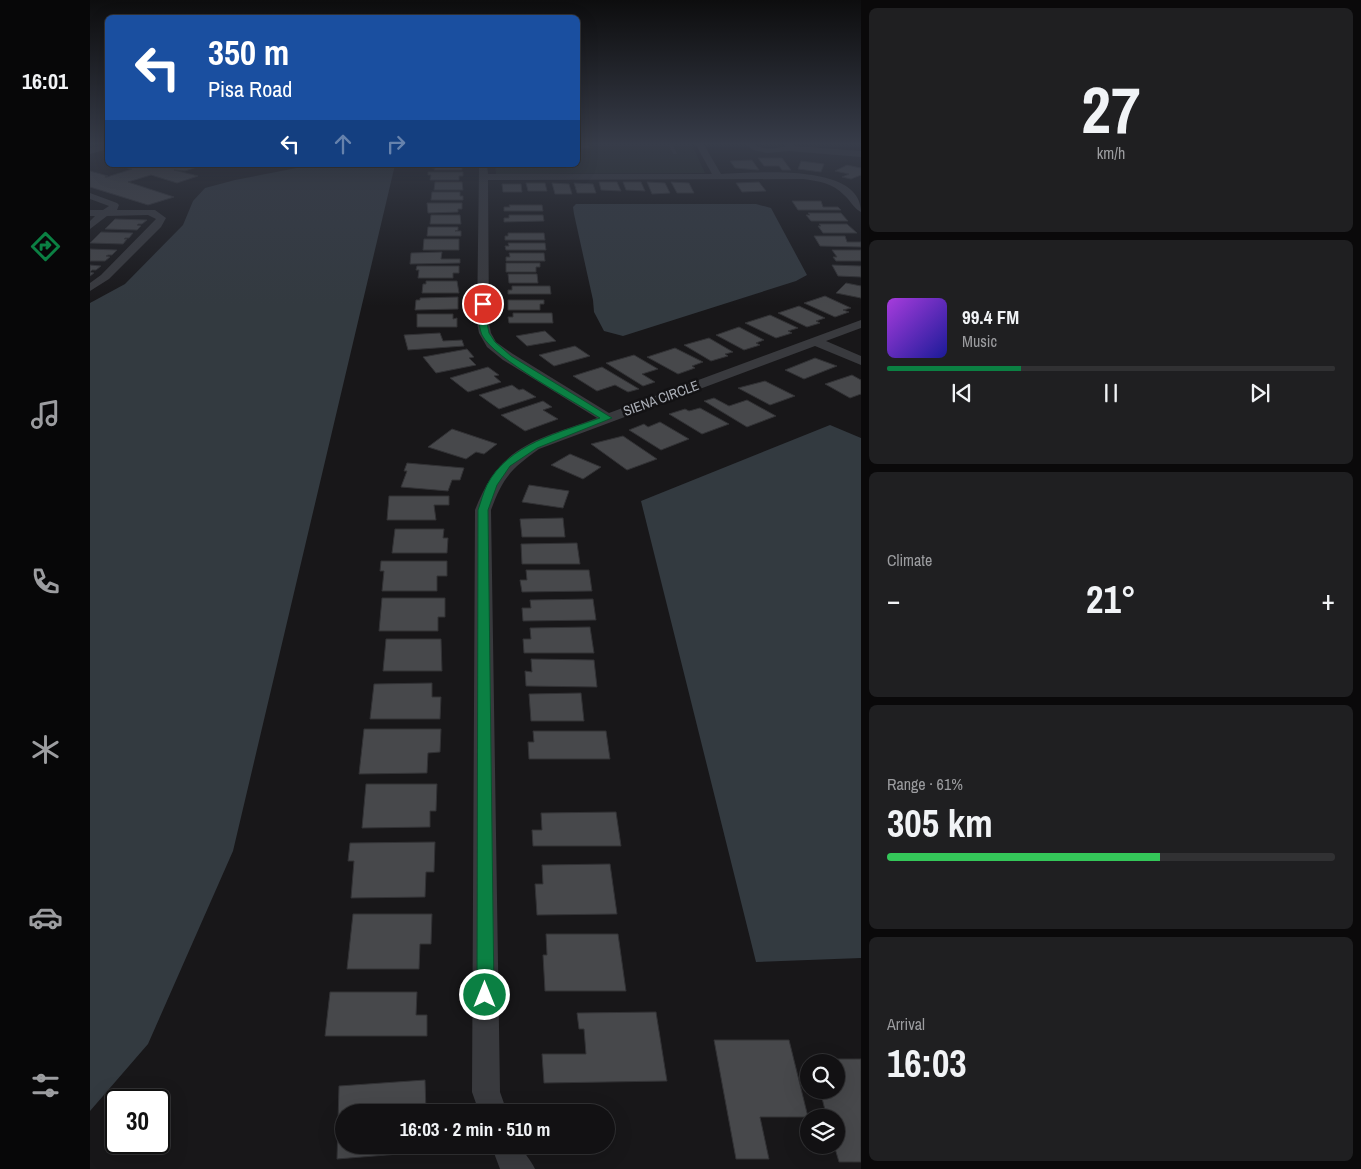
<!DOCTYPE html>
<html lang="en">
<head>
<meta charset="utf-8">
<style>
	:root { --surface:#121113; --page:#1f1f21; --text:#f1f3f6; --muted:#9c9da0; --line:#313133; --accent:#0b8043 }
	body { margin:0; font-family:"Archivo Narrow",sans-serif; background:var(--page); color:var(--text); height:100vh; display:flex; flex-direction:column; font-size:19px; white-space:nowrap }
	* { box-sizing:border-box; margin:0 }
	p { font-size:16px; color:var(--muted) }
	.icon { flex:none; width:28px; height:28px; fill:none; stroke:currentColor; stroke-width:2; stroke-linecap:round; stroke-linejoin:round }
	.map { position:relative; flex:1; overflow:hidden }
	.details { display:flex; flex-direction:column; gap:8px; padding:8px; background:#0a090a; width:500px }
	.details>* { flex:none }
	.banner { position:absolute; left:15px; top:15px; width:475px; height:152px; border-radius:8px; box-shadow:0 5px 20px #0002,0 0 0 1px var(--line); background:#1a4fa0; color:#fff; overflow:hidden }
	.fabs { position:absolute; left:710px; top:1054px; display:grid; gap:10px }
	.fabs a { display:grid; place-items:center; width:45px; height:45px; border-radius:50%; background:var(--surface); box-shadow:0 5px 20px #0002,0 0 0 1px var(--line); font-size:25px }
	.speed { position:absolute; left:15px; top:1089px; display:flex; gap:10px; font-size:25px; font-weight:700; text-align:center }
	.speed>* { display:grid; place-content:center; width:65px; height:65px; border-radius:50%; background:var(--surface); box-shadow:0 5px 20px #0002,0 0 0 1px var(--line); line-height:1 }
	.speed .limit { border:2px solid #111; border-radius:8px; background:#fff; color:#111 }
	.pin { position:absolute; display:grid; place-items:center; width:42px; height:42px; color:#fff; margin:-21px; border:2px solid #fff; border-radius:50%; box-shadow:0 1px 5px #0007 }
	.me { position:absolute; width:55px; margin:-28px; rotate:0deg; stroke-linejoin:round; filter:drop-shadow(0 0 4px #0008) }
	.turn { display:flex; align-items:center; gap:18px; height:105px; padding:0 20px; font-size:22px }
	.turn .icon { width:65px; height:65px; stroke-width:2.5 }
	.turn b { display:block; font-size:35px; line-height:42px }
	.lanes { display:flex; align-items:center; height:48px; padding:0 20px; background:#0003; justify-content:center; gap:25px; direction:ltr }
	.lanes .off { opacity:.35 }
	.big { font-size:38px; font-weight:700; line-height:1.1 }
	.details .widget { flex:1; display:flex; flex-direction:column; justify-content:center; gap:8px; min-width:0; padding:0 18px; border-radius:8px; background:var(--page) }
	.details .dial { align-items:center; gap:0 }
	.dial b { font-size:65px; line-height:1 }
	.song { display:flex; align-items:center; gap:15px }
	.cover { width:60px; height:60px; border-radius:8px; background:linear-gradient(135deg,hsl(280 70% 55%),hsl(240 70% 35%)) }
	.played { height:5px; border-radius:2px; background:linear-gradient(90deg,var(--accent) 30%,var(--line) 30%) }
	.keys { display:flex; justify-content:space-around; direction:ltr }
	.heat { display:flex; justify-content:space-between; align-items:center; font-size:28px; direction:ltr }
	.charge { height:8px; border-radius:4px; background:linear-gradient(90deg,#34c759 61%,var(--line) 0) }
	.trip { position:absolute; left:245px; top:1104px; width:280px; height:50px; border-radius:25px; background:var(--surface); box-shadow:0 5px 20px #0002,0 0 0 1px var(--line); font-weight:700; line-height:50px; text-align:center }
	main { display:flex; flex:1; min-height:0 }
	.tabs { display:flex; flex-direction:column; width:90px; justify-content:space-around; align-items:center; background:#070708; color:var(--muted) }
	.tabs .icon { width:35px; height:35px }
	.tabs .active { color:var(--accent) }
	.tabs b { font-size:22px; color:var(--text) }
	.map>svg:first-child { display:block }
</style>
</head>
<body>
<main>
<nav class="tabs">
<b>16:01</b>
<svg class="icon active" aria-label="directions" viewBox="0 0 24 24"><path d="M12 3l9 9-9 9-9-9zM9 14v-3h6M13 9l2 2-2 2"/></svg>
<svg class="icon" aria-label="music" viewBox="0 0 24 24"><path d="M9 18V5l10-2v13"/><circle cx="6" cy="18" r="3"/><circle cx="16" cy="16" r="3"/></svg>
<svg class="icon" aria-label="phone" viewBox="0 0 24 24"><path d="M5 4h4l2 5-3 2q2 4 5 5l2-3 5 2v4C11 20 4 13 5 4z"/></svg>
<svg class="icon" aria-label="climate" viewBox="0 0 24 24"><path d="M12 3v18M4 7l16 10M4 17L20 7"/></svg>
<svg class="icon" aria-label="car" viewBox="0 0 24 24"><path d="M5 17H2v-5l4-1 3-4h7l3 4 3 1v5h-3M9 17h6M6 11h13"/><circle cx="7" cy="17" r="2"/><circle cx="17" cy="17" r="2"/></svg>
<svg class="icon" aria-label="filters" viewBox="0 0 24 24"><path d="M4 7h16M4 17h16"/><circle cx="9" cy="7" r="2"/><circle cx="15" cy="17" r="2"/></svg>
</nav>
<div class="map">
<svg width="771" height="1169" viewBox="0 0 771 1169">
	<rect width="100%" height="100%" fill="#181719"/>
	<!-- green -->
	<path fill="#222923" d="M488,143h113l14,30 -209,1 -1,-9h83z"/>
	<!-- water -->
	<path fill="#333a40" d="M222,165h83l-162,686 -85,193 -58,67v-808l35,-19 58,-59 10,-24 12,-13 30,-8z
		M486,204h180l15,4 36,67 -11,6 -173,55 -19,-5 -10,-19 -1,-12 -19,-86 -1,-7z
		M740,425l31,13v520l-105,4 -115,-461z"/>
	<!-- building -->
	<path fill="#47484b" stroke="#323235" d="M488,143h1l13,4 -11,2 -3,-1z
		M668,158h24l9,12h-9l-3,-4h-15z
		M662,160l7,10 -24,-2 -5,-7z
		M711,161l23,3 -3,8 -23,-3z
		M26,165h87l-18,6 -11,-1 24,6 -21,7 -26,-8 -23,7 46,15 -26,8 -58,-18v-16l18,5 -3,1h2l25,-8z
		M342,165h32v1h-2v4h-28l1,-2h-3z
		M757,165l14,3v7l-10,4 -9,-2 7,-3 -14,-3z
		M338,172h35v4h-4v4h-29l1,-5h-3z
		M345,182h27l1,8h-29z
		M509,182h18l4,9 -20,-1z
		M533,182h18l4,9 -19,-1z
		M557,182l18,1 5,10 -18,1z
		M581,182l18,1 5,10h-17z
		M669,182l7,9 -24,1 -6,-9z
		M436,183h19l2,8h-19z
		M462,183l17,1 3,10h-17z
		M484,183l19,1 3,9h-19z
		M412,184h19l1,8h-19z
		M342,192h28v4h3v4h-32z
		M702,201h29l2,6h15l3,3h-43z
		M337,203h35v6h-4v3l-30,1z
		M419,205h33l1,6h-39v-4h6z
		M718,213h33l7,8h-37l-5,-6h4z
		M341,215h29l1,9h-31z
		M419,215h34l1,6 -40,1v-4h5z
		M25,219l32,1 -5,4h-4l-1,1 4,1 -4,4 -32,-1z
		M729,224h28l10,9h-34l-5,-7h3z
		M338,227h30v3l-3,1h6v5h-34z
		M11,232l32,1 -4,5h-4l-1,1h3l-4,5 -33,-1z
		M418,233h36l1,7h-40v-4h3z
		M724,236h31l2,6h14v5l-41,-1z
		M334,239h35v11h-36z
		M418,243h37l1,7h-40l-1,-4h4z
		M0,249l27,1 -5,5h-4l-2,1 4,1 -5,4h-15z
		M742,250h29v11h-25l-3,-4h4z
		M352,252l-1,7h19v4l-50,1 1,-11z
		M419,253h35l1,8h-39v-4h4z
		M416,263h34v4h-4v5h-30z
		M0,265l11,1 -5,4h-4l-2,2 4,1 -4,3z
		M742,265l29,1v11l-23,-1z
		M327,266h42v7h-6v5h-35l1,-8h-3z
		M418,274h29l1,9h-29z
		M336,281h31l2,12h-37l1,-9h3z
		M756,283l15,3v12l-25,-5z
		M422,286h38l1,8h-43v-4h4z
		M735,296l26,12 -8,2 6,2 -14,5 -31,-14z
		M368,297v12l-43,1 1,-10h4v-2z
		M418,300h36v4h-4v6h-32z
		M709,306l26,12 -9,3 4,2 -13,4 -29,-14z
		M423,313h39l1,10h-44l-1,-6h5z
		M327,314h36v5l4,-1v9h-40z
		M680,315l28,13 -10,3 4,2 -16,5 -31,-15z
		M649,327l25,13 -8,3 4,2 -16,5 -28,-15z
		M455,331l11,10 -29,5 -11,-10z
		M350,333l3,8 19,-1 2,6 -56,4 -4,-15z
		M619,338l24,14 -8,2 3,2 -17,5 -27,-16z
		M485,346l15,10 -36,10 -15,-11z
		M585,348l28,14 -11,4 3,2 -17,6 -31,-17z
		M377,349l7,8 -5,1 7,7 -40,8 -13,-16z
		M544,355l24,14 -16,5 13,8 -12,4 -37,-23z
		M725,358l22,8 -33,13 -19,-9z
		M398,367l11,8 -5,1 7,6 -33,10 -18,-14z
		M512,367l37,22 -11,3 -13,-7 -18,6 -24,-15z
		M762,375l9,5v14l-11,4 -25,-14z
		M675,381l30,15 -25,9 -32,-17z
		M422,385l7,5 4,-1 13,8 -37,12 -20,-14z
		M624,398l15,8 18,-6 29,16 -29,11 -43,-26z
		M453,401l9,6 -9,3 15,9 -33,12 -24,-16z
		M610,408l29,16 -27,10 -33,-20 16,-5 4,2z
		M570,422l29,17 -28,11 -32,-20 15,-6 4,3z
		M362,429l45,15 -13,10 -8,-2 -10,7 -38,-12z
		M533,436l34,23 -30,11 -36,-26z
		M480,454l31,13 -18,12 -32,-14z
		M317,463l57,5 -4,12h-8l-4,11 -47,-4 6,-16h-3z
		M439,485l40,6 -6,17 -41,-6z
		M299,496h60v9h-15l2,15h-49z
		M473,518l2,19h-43l-2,-18z
		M305,529h49l-1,9h5l-1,15h-55z
		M487,543l3,21h-58l-1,-20z
		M291,561h66v15h-10v15h-55l2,-20h-4z
		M436,570h63l3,21 -70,1 -2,-12h7z
		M292,598h63v19h-7v14h-59z
		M503,599l3,21 -73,1 -1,-13h9l-1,-8z
		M500,627l4,26h-70l-1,-14h8l-1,-11z
		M296,639h55l1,32h-59z
		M441,659l63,1 3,27 -71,-1 -1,-15 7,1z
		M342,683v14h9l-1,22h-70l4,-35z
		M491,693l3,28h-53l-2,-27z
		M274,729h77l-1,23 -12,1 -1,20 -68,1z
		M443,731h73l4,28h-81l-1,-17h6z
		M276,784h71l-1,27h-6v16l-68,1z
		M526,812l5,34h-88l-1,-16h10l-1,-17z
		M345,842l-1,30h-8l-1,25 -74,1 3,-37h-6l2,-18z
		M520,864l7,50 -80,1 -2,-31h8l-1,-19z
		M263,914h79l-1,30h-11l-1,25h-72z
		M456,934h72l8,57h-81l-2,-36h4z
		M240,992h87l-1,23h11v21h-102z
		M566,1012l11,69 -123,2 -2,-29h44l-2,-25h-5l-2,-16z
		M624,1040h75l19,77h-48l9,42h-33z
		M722,1059h49v103h-22l-5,-17h2v-27h-9l-7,-28h16v-28h-23z
		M335,1080l1,32h-82v33h80v7l-87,7 2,-73z"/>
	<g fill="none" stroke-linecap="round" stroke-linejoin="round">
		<!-- service -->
		<path fill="#393a3e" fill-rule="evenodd" d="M578,143h4l5,11h-4z"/>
		<!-- minor -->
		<path fill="#393a3e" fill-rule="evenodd" d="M605,143h8l18,31c33,-1 140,-12 140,38 -7,-3 -11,-12 -17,-17 -11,-12 -26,-14 -41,-16l-315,1 1,143 2,10 5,9 17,12 96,59 252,-93v8l-35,13 35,15v9l-46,-19 -276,103c-28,20 -36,28 -48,61l9,582 7,20h-28l-7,-20 3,-582c25,-66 62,-70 122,-92l-94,-58 -16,-13 -8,-14 -2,-10 2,-158h8l1,9h224z
			M654,143c7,-1 9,2 16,4 8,3 18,1 26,-1l-1,-3h8l2,3 66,5v6l-72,-6 -22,2 -14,-3z
			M18,144v5l-18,5v-6z
			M0,193l27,10 2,2 -2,5h38l11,8 -5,9 -52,52 -19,12v-8l11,-8 55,-56 -8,-4 -41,1 -17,13v-8l5,-5h-5v-6h13l6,-4 -19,-7z
			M401,1145h30c3,9 10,15 14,24h-35z"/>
	</g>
	<!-- sky -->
	<linearGradient id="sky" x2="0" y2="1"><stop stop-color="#0d0d0e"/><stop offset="0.47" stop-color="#373c49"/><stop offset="1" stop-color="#373c49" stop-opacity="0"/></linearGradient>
	<rect width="771" height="306" fill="url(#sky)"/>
	<!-- route -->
	<path fill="#0b8043" stroke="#07532c" d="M393,302l3,2 1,19 2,10 6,9 16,14 101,62 -75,30 -27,18 -13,19 -9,25 6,485 -3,6 -6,2 -6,-2 -2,-6 1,-485c3,-8 5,-17 9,-25 21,-41 74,-53 113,-67 -26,-17 -106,-59 -118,-83 -4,-10 -3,-20 -3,-31z"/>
	<g text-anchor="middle" stroke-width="5" stroke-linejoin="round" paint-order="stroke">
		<!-- street labels -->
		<g font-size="14" fill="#abafb7" stroke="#131214">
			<text transform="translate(571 398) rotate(-20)" y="5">SIENA CIRCLE</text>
		</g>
	</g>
</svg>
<div class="fabs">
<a><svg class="icon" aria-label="search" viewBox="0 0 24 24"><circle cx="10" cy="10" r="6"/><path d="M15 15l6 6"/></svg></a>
<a><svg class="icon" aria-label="layers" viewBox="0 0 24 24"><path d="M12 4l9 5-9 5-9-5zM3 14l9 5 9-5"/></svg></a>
</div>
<div class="speed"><div class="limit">30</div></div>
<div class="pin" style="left:393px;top:304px;background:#d93025"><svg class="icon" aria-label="arrive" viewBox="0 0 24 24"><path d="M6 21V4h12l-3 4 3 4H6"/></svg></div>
<svg class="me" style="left:395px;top:995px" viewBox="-20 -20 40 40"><circle r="17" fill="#0b8043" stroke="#fff" stroke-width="3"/><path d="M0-11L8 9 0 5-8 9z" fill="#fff"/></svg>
<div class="trip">16:03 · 2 min · 510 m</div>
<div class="banner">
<div class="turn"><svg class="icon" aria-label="left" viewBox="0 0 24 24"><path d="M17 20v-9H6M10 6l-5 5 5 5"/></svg><div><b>350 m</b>Pisa Road</div></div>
<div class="lanes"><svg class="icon" aria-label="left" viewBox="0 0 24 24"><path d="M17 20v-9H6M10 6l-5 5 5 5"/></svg><svg class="icon off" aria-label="ahead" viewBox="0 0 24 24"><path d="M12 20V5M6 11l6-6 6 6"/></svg><svg class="icon off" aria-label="right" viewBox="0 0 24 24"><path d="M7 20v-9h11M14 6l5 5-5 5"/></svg></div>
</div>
</div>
<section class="details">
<div class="widget dial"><b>27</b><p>km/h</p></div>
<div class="widget">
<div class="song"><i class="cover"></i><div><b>99.4 FM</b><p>Music</p></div></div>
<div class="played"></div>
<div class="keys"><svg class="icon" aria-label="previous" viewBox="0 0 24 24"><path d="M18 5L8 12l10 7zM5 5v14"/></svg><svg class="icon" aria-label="pause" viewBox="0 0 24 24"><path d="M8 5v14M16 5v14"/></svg><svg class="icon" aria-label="next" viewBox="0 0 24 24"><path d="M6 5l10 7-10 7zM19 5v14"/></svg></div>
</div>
<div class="widget"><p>Climate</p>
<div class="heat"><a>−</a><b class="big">21°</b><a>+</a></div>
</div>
<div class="widget"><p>Range · 61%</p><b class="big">305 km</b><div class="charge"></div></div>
<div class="widget"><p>Arrival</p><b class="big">16:03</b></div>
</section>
</main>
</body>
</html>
